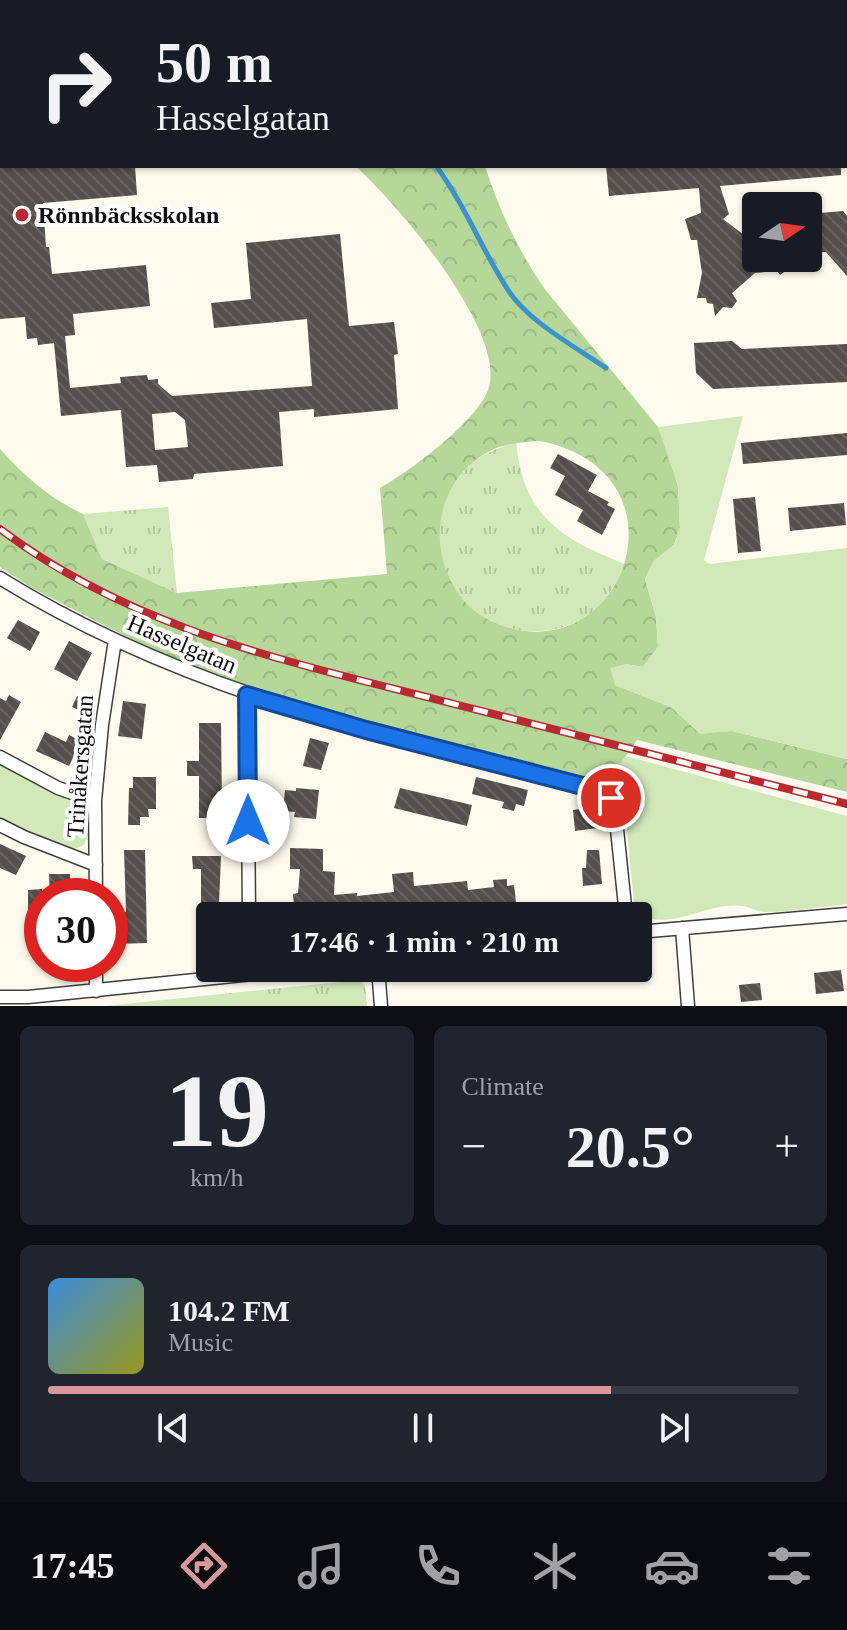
<!DOCTYPE html>
<html lang="en">
<head>
<meta charset="utf-8">
<style>
	:root { --surface:#171b24; --page:#20242c; --text:#f1f3f6; --muted:#9ea1a6; --line:#363941; --accent:#d8989d }
	body { margin:0; font-family:Georgia,serif; background:var(--page); color:var(--text); height:100vh; display:flex; flex-direction:column; font-size:30px; white-space:nowrap }
	* { box-sizing:border-box; margin:0 }
	p { font-size:26px; color:var(--muted) }
	.icon { flex:none; width:44px; height:44px; fill:none; stroke:currentColor; stroke-width:2; stroke-linecap:round; stroke-linejoin:round }
	.map { position:relative; height:1006px; overflow:hidden }
	.drawer { display:flex; flex-direction:column; gap:20px; padding:20px; background:#0d0f14; flex:1 }
	.drawer>* { flex:none }
	.guide { position:absolute; left:0px; top:0px; width:848px; height:168px; box-shadow:0 2px 6px #0004; background:#171b24; color:var(--text); overflow:hidden }
	.needle { width:52px; rotate:77deg }
	.tools { position:absolute; left:742px; top:192px; display:grid; gap:16px }
	.tools a { display:grid; place-items:center; width:80px; height:80px; border-radius:8px; background:var(--surface); box-shadow:0 2px 6px #0004; font-size:40px }
	.speed { position:absolute; left:24px; top:878px; display:flex; gap:16px; font-size:40px; font-weight:700; text-align:center }
	.speed>* { display:grid; place-content:center; width:104px; height:104px; border-radius:50%; background:var(--surface); box-shadow:0 2px 6px #0004; line-height:1 }
	.speed .limit { border:12px solid #d22; background:#fff; color:#111 }
	.pin { position:absolute; display:grid; place-items:center; width:68px; height:68px; color:#fff; margin:-34px; border:4px solid #fff; border-radius:50%; box-shadow:0 2px 8px #0007 }
	.me { position:absolute; width:88px; margin:-44px; rotate:0deg; stroke-linejoin:round; filter:drop-shadow(0 0 6px #0008) }
	.turn { display:flex; align-items:center; gap:28px; height:168px; padding:0 24px; font-size:36px }
	.turn .icon { width:104px; height:104px; stroke-width:2.5 }
	.turn b { display:block; font-size:56px; line-height:68px }
	.big { font-size:60px; font-weight:700; line-height:1.1 }
	.drawer .widget { flex:1; display:flex; flex-direction:column; justify-content:center; gap:12px; min-width:0; padding:0 28px; border-radius:12px; background:var(--page) }
	.drawer .dial { align-items:center; gap:0 }
	.dial b { font-size:104px; line-height:1 }
	.song { display:flex; align-items:center; gap:24px }
	.cover { width:96px; height:96px; border-radius:12px; background:linear-gradient(135deg,hsl(210 70% 55%),hsl(60 70% 35%)) }
	.played { height:8px; border-radius:4px; background:linear-gradient(90deg,var(--accent) 75%,var(--line) 75%) }
	.keys { display:flex; justify-content:space-around; direction:ltr }
	.heat { display:flex; justify-content:space-between; align-items:center; font-size:44px; direction:ltr }
	.drawer .tiles { flex:1; display:grid; gap:20px; grid-template-columns:1fr 1fr }
	.widget:last-child { grid-column:span 2 }
	.trip { position:absolute; left:196px; top:902px; width:456px; height:80px; border-radius:8px; background:var(--surface); box-shadow:0 2px 6px #0004; font-weight:700; line-height:80px; text-align:center }
	.dock { display:flex; height:128px; justify-content:space-around; align-items:center; background:#090b0e; color:var(--muted) }
	.dock .icon { width:56px; height:56px }
	.dock .selected { color:var(--accent) }
	.dock b { font-size:36px; color:var(--text) }
	.map>svg:first-child { display:block }
</style>
</head>
<body>
<div class="map">
<svg width="847" height="1006" viewBox="0 0 847 1006">
	<defs>
		<pattern id="grass-tufts" width="24" height="20" patternUnits="userSpaceOnUse" patternTransform="scale(2)"><rect width="24" height="20" fill="#d1e8b9"/><path d="M3 7l-1-3M5 7V3M7 7l1-3M15 17l-1-3M17 17v-4M19 17l1-3" fill="none" stroke="#b2c69e"/></pattern>
		<pattern id="forest-crowns" width="20" height="18" patternUnits="userSpaceOnUse" patternTransform="scale(2)"><rect width="20" height="18" fill="#b5d898"/><path d="M2 6a3 3 0 1 1 6 0M12 15a3 3 0 1 1 6 0" fill="none" stroke="#9ab882"/></pattern>
		<pattern id="building-back-hatch" width="6" height="6" patternUnits="userSpaceOnUse" patternTransform="scale(2)"><rect width="6" height="6" fill="#554e4a"/><path d="M-1 5l2 2M0 0l6 6M5-1l2 2" fill="none" stroke="#686360"/></pattern>
	</defs>
	<rect width="100%" height="100%" fill="#fefbee"/>
	<!-- grass -->
	<path fill="url(#grass-tufts)" d="M516,442c7,74 45,97 109,122 -7,16 -14,29 -26,42 -38,38 -108,32 -140,-11 -29,-37 -26,-94 9,-128 13,-13 31,-19 48,-25z
		M168,507l9,86 -75,-34 -19,-45z
		M615,902v14h-127l124,-13z
		M360,980l5,6 2,20h-262z"/>
	<!-- forest -->
	<path fill="url(#forest-crowns)" fill-rule="evenodd" d="M355,166h130c14,44 33,84 59,122l114,139 9,22 11,37 2,42 -6,17 -20,16 -9,18 11,38 2,30 -15,20 -18,-3 -10,21 56,22 29,26 32,-2 115,28v33l-210,-52 -16,23 -33,14 -292,-74 -142,-52 -124,-64 -30,-20v-118c24,27 51,50 83,65l19,45 75,34 210,-19 -7,-86c30,-17 96,-66 108,-98 21,-56 -92,-188 -133,-224zM540,441c150,30 89,219 -30,187 -24,-6 -45,-21 -57,-43 -27,-47 -12,-110 39,-135 16,-7 32,-8 48,-9z"/>
	<!-- park -->
	<path fill="#d1e8b9" d="M0,0h256l-254,2 -2,69z
		M743,416l-39,144 5,4 138,-16v211l-115,-28 -32,3 -29,-27 -56,-22 -5,-17 15,-4 18,3 15,-20 -2,-30 -11,-38 9,-18 20,-16 6,-17 -2,-42 -20,-59z
		M626,756l221,60v88c-27,3 -54,8 -81,8 -9,0 -16,-5 -24,-6 -36,-4 -68,25 -103,9l-5,-13 -11,-112 -5,-5 -30,-8 33,-14z
		M0,763l86,39 2,33 -4,10 -12,5 -72,-32z"/>
	<g fill="none" stroke-linecap="round" stroke-linejoin="round">
		<!-- stream -->
		<path stroke="#3d92c9" stroke-width="5" d="M178,0l2,2
			M33,2l4,-2
			M0,17h2
			M436,166c29,39 46,84 72,124 21,32 66,56 98,78"/>
	</g>
	<!-- building -->
	<path fill="url(#building-back-hatch)" fill-rule="evenodd" d="M0,166h135l2,29 -94,8 3,44h3l3,27 94,-9 4,41 -77,8 2,21 -10,1 5,52 51,-5 -1,-6 27,-2 1,5 10,-1v5l14,12 140,-10 -5,-67 -93,9 -3,-25 40,-4 -5,-56 94,-9 9,92 45,-4 4,32 -4,1 4,54 -84,8v-8l-35,3 4,54 -89,8 -1,5 -34,3 -2,-17 -31,2 -5,-57 -60,6 -7,-73 -16,2 -1,-7 -10,1 -2,-22 -25,2zM175,412l10,8 3,27 -33,3 -3,-36z
		M606,166h235v9l-121,11 9,28 -6,5 25,19h8v20h31v12l-7,5 -3,-4 -22,2 -23,20 5,8 -5,7 -9,-1 -8,9 -2,-12 -6,-1 -1,-5h-9l5,-25 -5,-33h-6l-6,-21 16,-6 -2,-25 -90,8z
		M843,211l4,5v60l-21,-24 -18,1v-39z
		M732,341l10,8 105,-5v38l-134,7 -17,-16 -2,-30z
		M847,433v22l-104,9 -2,-21z
		M558,454l39,21 -9,16 21,11 -2,3 8,4 -13,26 -25,-14 6,-11 -28,-15 10,-19 -15,-8z
		M755,497l6,54 -23,2 -5,-54z
		M844,503l2,22 -56,6 -2,-23z
		M18,620l22,12 -10,19 -23,-13z
		M69,641l23,12 -15,28 -23,-12z
		M9,695l12,7 -21,38v-42l6,3z
		M77,696l13,6 -5,11 -13,-6z
		M123,701l23,3 -4,35 -24,-3z
		M199,723h22l1,86h-4v9h-19v-42h-12v-15h12z
		M45,732l21,10 3,-7 12,6 -12,25 -33,-15z
		M310,738l19,5 -8,27 -18,-4z
		M133,777h23v32h-8l1,8h-9v8h-12l1,-37h4z
		M476,777l52,13 -4,16 -8,-2 -2,7 -12,-3 2,-6 -32,-8z
		M296,788l23,2 -3,29 -22,-2 1,-5 -12,-1 2,-21 11,1z
		M400,788l72,17 -5,21 -73,-18z
		M595,807l3,21 -23,3 -2,-21z
		M0,844l26,12 -10,19 -16,-7z
		M290,848l33,1v22l12,1 -1,23 23,-2v3l37,-4 -2,-18 21,-2 1,14 53,-5 1,9 26,-3 -1,-7 14,-1v7l7,-1 2,17 -78,10 -1,-3 -64,7h-42v-2l-36,2 -2,-22 5,-1 2,-24h-10z
		M124,850h21l2,93 -31,1 -1,-16h8l-1,-16h4z
		M587,850h12l3,34 -19,2 -1,-18h4z
		M192,856h29l-2,48h-18v-35h-8z
		M49,874h21l1,22h-21z
		M42,889v22h-14v-21z
		M197,924h13v28h-12z
		M841,970l3,21 -28,3 -2,-21z
		M760,983l2,17 -21,2 -2,-17z"/>
	<g fill="none" stroke-linecap="round" stroke-linejoin="round">
		<defs>
			<path id="street" d="M0,578c185,115 393,160 602,213l9,7 4,12 11,106
				M247,695l2,221
				M0,757l58,31 37,13
				M0,825l24,12 72,28
				M96,896l-1,-95 7,-76 13,-85
				M682,928l6,78
				M638,932l209,-18
				M96,964v27
				M378,968l3,38
				M0,997h28l285,-29"/>
			<path id="secondary" d="M319,2l8,-2
				M0,88l2,-1"/>
		</defs>
		<!-- street casing -->
		<use href="#street" stroke="#404040" stroke-width="15"/>
		<!-- secondary casing -->
		<use href="#secondary" stroke="#2f2f2f" stroke-width="21"/>
		<!-- street -->
		<use href="#street" stroke="#fff" stroke-width="12"/>
		<!-- secondary -->
		<use href="#secondary" stroke="#fcf3ab" stroke-width="18"/>
		<defs>
			<path id="rail" d="M0,529c137,103 291,133 454,175 131,33 262,67 393,100"/>
		</defs>
		<!-- rail casing -->
		<use href="#rail" stroke="#b92931" stroke-width="8"/>
		<!-- rail -->
		<use href="#rail" stroke="#fff" stroke-width="5" stroke-dasharray="15" stroke-linecap="butt"/>
	</g>
	<g fill="none" stroke-linecap="round" stroke-linejoin="round">
		<defs>
			<path id="route" d="M248,821l-1,-126 119,35 236,61 9,7"/>
		</defs>
		<!-- route casing -->
		<use href="#route" stroke="#114b97" stroke-width="20"/>
		<!-- route -->
		<use href="#route" stroke="#1a73e8" stroke-width="14"/>
	</g>
	<!-- markers -->
	<circle fill="#b92931" stroke="#fff" stroke-width="3" cx="22" cy="215" r="8"/>
	<g text-anchor="middle" stroke-width="8" stroke-linejoin="round" paint-order="stroke">
		<!-- poi labels -->
		<g font-size="24" font-weight="bold" fill="#0d0d0d" stroke="#fff" text-anchor="start">
			<text x="38" y="223">Rönnbäcksskolan</text>
		</g>
		<!-- street labels -->
		<g font-size="24" fill="#0d0d0d" stroke="#fff">
			<text transform="translate(182 644) rotate(23)" y="8">Hasselgatan</text>
			<text transform="translate(80 766) rotate(-86)" y="8">Trinåkersgatan</text>
		</g>
	</g>
</svg>
<div class="tools">
<a><svg class="needle" viewBox="-14 -14 28 28"><path d="M0-13l5 13h-10z" fill="#e53935"/><path d="M0 13l5-13h-10z" fill="#9ea1a6"/></svg></a>
</div>
<div class="speed"><div class="limit">30</div></div>
<div class="pin" style="left:611px;top:798px;background:#d93025"><svg class="icon" aria-label="arrive" viewBox="0 0 24 24"><path d="M6 21V4h12l-3 4 3 4H6"/></svg></div>
<svg class="me" style="left:248px;top:821px" viewBox="-20 -20 40 40"><circle r="19" fill="#fff"/><path d="M0-13L10 11 0 6-10 11z" fill="#1a73e8"/></svg>
<div class="trip">17:46 · 1 min · 210 m</div>
<div class="guide">
<div class="turn"><svg class="icon" aria-label="right" viewBox="0 0 24 24"><path d="M7 20v-9h11M14 6l5 5-5 5"/></svg><div><b>50 m</b>Hasselgatan</div></div>
</div>
</div>
<section class="drawer">
<div class="tiles">
<div class="widget dial"><b>19</b><p>km/h</p></div>
<div class="widget"><p>Climate</p>
<div class="heat"><a>−</a><b class="big">20.5°</b><a>+</a></div>
</div>
<div class="widget">
<div class="song"><i class="cover"></i><div><b>104.2 FM</b><p>Music</p></div></div>
<div class="played"></div>
<div class="keys"><svg class="icon" aria-label="previous" viewBox="0 0 24 24"><path d="M18 5L8 12l10 7zM5 5v14"/></svg><svg class="icon" aria-label="pause" viewBox="0 0 24 24"><path d="M8 5v14M16 5v14"/></svg><svg class="icon" aria-label="next" viewBox="0 0 24 24"><path d="M6 5l10 7-10 7zM19 5v14"/></svg></div>
</div>
</div>
</section>
<nav class="dock">
<b>17:45</b>
<svg class="icon selected" aria-label="directions" viewBox="0 0 24 24"><path d="M12 3l9 9-9 9-9-9zM9 14v-3h6M13 9l2 2-2 2"/></svg>
<svg class="icon" aria-label="music" viewBox="0 0 24 24"><path d="M9 18V5l10-2v13"/><circle cx="6" cy="18" r="3"/><circle cx="16" cy="16" r="3"/></svg>
<svg class="icon" aria-label="phone" viewBox="0 0 24 24"><path d="M5 4h4l2 5-3 2q2 4 5 5l2-3 5 2v4C11 20 4 13 5 4z"/></svg>
<svg class="icon" aria-label="climate" viewBox="0 0 24 24"><path d="M12 3v18M4 7l16 10M4 17L20 7"/></svg>
<svg class="icon" aria-label="car" viewBox="0 0 24 24"><path d="M5 17H2v-5l4-1 3-4h7l3 4 3 1v5h-3M9 17h6M6 11h13"/><circle cx="7" cy="17" r="2"/><circle cx="17" cy="17" r="2"/></svg>
<svg class="icon" aria-label="filters" viewBox="0 0 24 24"><path d="M4 7h16M4 17h16"/><circle cx="9" cy="7" r="2"/><circle cx="15" cy="17" r="2"/></svg>
</nav>
</body>
</html>
